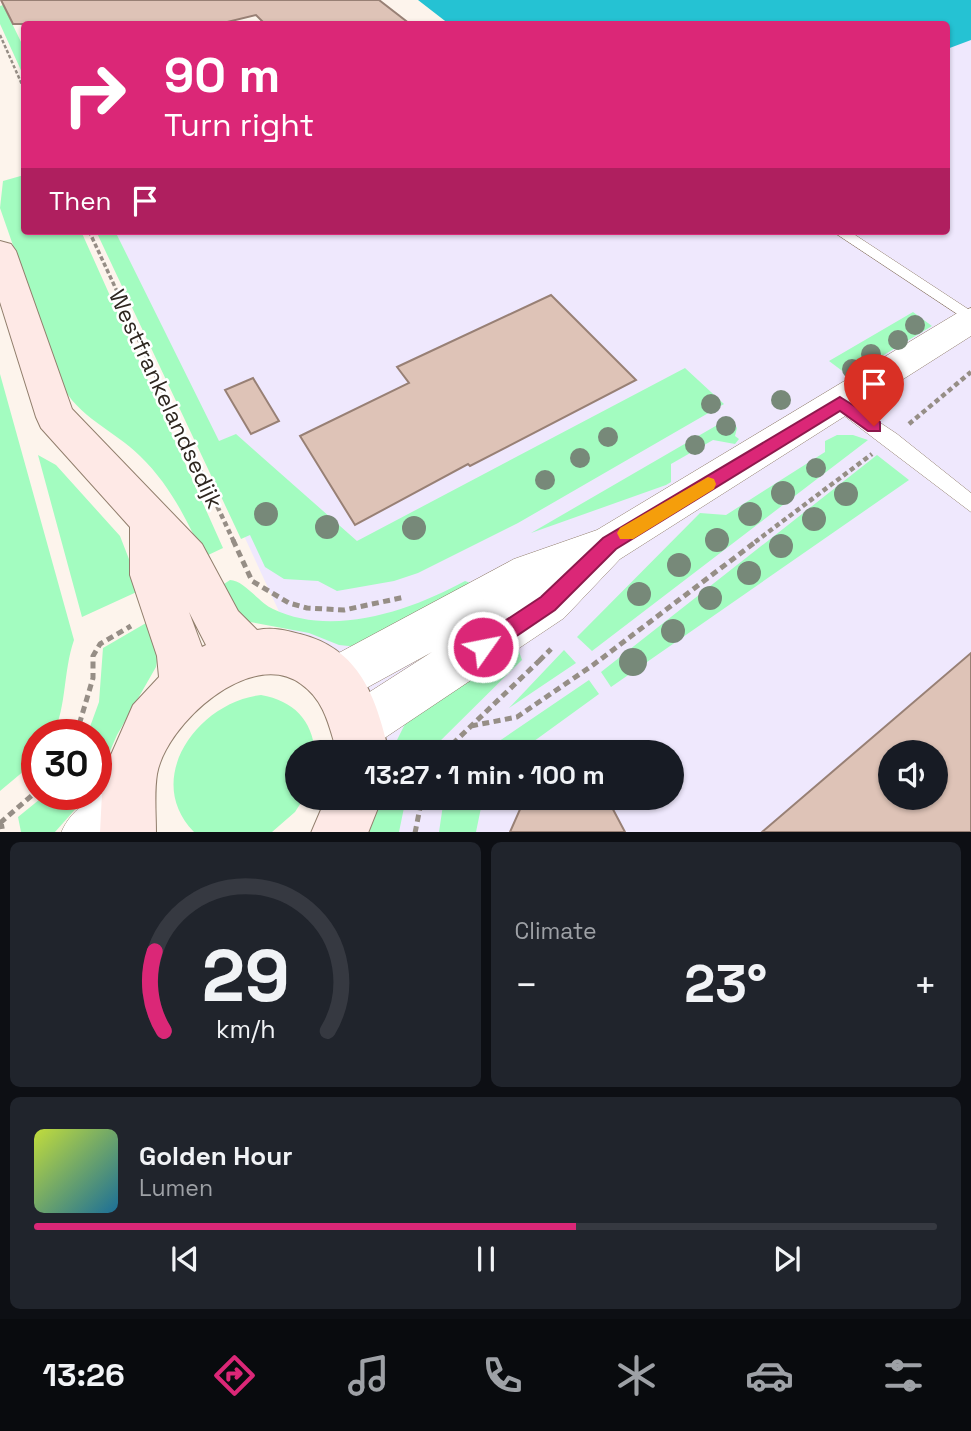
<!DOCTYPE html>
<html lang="en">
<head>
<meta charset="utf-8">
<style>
	:root { --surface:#171b24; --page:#20242c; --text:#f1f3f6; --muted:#9ea1a6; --line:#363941; --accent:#db2777 }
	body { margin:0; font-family:"Space Grotesk",sans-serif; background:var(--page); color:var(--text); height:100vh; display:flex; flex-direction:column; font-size:26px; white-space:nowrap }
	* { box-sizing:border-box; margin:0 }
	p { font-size:23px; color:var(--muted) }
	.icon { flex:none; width:38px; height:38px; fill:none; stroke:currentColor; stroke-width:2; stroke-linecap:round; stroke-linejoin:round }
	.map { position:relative; height:832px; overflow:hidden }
	.side { display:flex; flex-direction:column; gap:10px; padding:10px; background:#0d0f14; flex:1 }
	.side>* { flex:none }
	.banner { position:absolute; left:21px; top:21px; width:929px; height:214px; border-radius:7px; box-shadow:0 2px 5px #0004; background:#db2777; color:#fff; overflow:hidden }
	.buttons { position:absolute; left:878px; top:740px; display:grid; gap:14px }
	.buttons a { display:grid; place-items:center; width:70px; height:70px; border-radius:50%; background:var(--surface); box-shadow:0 2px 5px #0004; font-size:35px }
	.speed { position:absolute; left:21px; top:719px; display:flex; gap:14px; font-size:35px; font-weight:700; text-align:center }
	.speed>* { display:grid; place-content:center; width:91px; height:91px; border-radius:50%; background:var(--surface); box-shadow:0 2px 5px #0004; line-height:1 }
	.speed .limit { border:10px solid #d22; background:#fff; color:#111 }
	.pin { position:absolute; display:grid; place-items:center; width:60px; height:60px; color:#fff; margin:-72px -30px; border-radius:50% 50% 50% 0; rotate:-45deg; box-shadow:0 0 7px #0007 }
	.pin .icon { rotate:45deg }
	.me { position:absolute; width:77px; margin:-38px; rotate:57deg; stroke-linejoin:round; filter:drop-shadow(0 0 5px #0008) }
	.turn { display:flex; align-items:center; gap:24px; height:147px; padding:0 28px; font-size:32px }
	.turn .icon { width:91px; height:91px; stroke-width:2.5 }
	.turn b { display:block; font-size:49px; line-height:60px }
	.then { display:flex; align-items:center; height:66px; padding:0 28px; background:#0003; gap:14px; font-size:26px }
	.big { font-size:52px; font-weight:700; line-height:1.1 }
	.side .widget { flex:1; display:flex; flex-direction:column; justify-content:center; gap:10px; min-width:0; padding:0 24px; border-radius:10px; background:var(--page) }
	.side .dial { align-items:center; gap:0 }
	.dial svg { height:182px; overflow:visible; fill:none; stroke:var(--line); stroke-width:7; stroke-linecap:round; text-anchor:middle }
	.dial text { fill:var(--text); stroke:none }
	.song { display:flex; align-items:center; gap:21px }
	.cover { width:84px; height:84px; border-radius:10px; background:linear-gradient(135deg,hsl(70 70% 55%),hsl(200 70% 35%)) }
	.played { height:7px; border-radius:4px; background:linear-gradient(90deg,var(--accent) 60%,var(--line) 60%) }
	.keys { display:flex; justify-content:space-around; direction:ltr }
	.heat { display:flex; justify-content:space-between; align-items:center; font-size:38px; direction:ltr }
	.side .tiles { flex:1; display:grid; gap:10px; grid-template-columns:1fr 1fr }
	.widget:last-child { grid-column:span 2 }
	.trip { position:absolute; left:285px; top:740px; width:399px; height:70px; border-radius:35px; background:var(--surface); box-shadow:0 2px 5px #0004; font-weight:700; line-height:70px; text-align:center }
	.tab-bar { display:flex; height:112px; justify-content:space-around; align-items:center; background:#090b0e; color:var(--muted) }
	.tab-bar .icon { width:49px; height:49px }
	.tab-bar .active { color:var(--accent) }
	.tab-bar b { font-size:32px; color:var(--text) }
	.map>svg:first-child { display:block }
</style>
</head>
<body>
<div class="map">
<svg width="971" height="833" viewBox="0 0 971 833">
	<rect width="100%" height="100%" fill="#fdf4ec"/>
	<!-- industrial -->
	<path fill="#efe8fd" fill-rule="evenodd" d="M971,34v798h-591l-16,-34h308v-46h-328l-241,-521h844v-188zM891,752h45v46h-45z"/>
	<!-- green -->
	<path fill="#a3fcc0" d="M3,5l21,43v29l-24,-53v-18z
		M24,175v56h57l142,317 -19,9c-17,-37 -34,-72 -64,-101 -26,-26 -63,-39 -79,-73l-61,-175 3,-27z
		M96,231h19l104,210 17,-7 121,107 328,-173 39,36 -206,119 -100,50 -24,8 -57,10 -19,-10 -34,-2 -19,-12 -15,-32 -9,4z
		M913,312l19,14 -83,50 -20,-15z
		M0,374l74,266c-11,32 -7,65 -21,95h-16v25l-37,31z
		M731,417l6,11 -2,8 4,3 -4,5 -22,-4 -42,24v18l-5,3 -135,48z
		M837,435h16l15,5 -276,211 -15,-14 123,-124 26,2 99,-63v-11z
		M38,455l18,10 64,71 21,54 -59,27z
		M877,455l32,25 -298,207 -10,-15z
		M230,580c14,0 29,23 43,29 60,29 139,1 192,-28l11,4 -118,62 -19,-2 -30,-12 -59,-11 -18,-12 -11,-24z
		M146,623l12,33 -2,11 -39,68 -21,48v-48h-9l12,-33 4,-54z
		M517,646l5,14 -93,92h-38l16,-32z
		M564,650l12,13 -67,45z
		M589,680l10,14 -80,58h-36z
		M261,695c33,6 51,25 54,57h-17v46h6l-9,14 -23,20h-78c-52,-53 4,-130 67,-137z
		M45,795h43l-33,37h-34l-3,-15z
		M382,798h24l-7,34h-30z
		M444,798h39l-7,34h-37z"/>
	<!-- water -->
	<path fill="#25c2d3" d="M418,0h553v40l-24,9v-25h-498z"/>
	<!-- building -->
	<path fill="#dec3b7" stroke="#988075" stroke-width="2" fill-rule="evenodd" d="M1,0h378l31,24h-145l-9,-9 -37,9h-206z
		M551,295l85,85 -166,86 -2,-2 -113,61 -55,-89 109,-53 -12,-16z
		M253,378l26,43 -28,13 -26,-44z
		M971,653v179h-209zM891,752h45v46h-45z
		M525,798h82l18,34h-115z"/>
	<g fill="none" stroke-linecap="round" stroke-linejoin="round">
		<defs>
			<path id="lane" d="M832,231h17l122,80v12z
				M840,396l57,38 74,59v19l-137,-104 -3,-5 3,-5z"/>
			<path id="street" d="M971,308v28l-351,223 -56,59 -187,125 -17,8 -17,-8 -8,-17 8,-17 89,-57 -95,52 -17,-7 -7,-17 7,-17 194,-104 83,-29 362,-218z
				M124,783l19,7 7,19 -7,19 -7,5h-75c11,-27 37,-39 63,-50z"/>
			<path id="secondary" d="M0,241l11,3 5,7 56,158 130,135 36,67 19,19c16,-3 27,0 43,4 60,15 76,63 89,118h-52c-8,-26 -12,-51 -36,-68 -50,-37 -135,40 -144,90 -3,18 -1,40 -1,59h-56l3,-60 30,-68 26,-28 -2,-21 -27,-81v-48l-89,-99 -5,-11 -36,-115zM189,612l17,33 -4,2z
				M326,798h56l-14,35h-57z"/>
		</defs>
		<!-- lane casing -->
		<use href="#lane" stroke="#917e6c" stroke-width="1"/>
		<!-- street casing -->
		<use href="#street" stroke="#917e6c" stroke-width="1"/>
		<!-- secondary casing -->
		<use href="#secondary" stroke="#917e6c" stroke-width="2"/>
		<!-- path-far3 -->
		<path stroke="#968e86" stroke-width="2.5" stroke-dasharray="3.5 2" stroke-linecap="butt" d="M0,35l24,54"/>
		<!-- path-far2 -->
		<path stroke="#968e86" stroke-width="3.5" stroke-dasharray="4.5 2.5" stroke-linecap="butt" d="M89,231l39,84"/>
		<!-- path-far1 -->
		<path stroke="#968e86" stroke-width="4.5" stroke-dasharray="5 3.5" stroke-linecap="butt" d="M127,314l107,228
			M909,424l62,-52
			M755,542l117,-88"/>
		<!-- path -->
		<path stroke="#968e86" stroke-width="5" stroke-dasharray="7 4.5" stroke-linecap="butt" d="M233,540l19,41 37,22 18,5 37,2 61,-13
			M539,661l12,-12
			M471,726l46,-9 76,-52 165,-125
			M76,735l17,-57v-22l7,-12 31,-18
			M444,752l95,-91 -2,-5
			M1,822l2,11
			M0,823l37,-32
			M415,833l7,-35"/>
		<!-- lane -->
		<use href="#lane" fill="#fff" fill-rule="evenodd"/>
		<!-- street -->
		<use href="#street" fill="#fff" fill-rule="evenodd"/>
		<!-- secondary -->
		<use href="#secondary" fill="#fee9e6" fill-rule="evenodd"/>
	</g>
	<!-- trees -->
	<g fill="#778979">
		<circle cx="915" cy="325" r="10"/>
		<circle cx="898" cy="340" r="10"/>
		<circle cx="871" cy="354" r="10"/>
		<circle cx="852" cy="369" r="10"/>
		<circle cx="781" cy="400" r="10"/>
		<circle cx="711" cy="404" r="10"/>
		<circle cx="726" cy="426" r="10"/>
		<circle cx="608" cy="437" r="10"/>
		<circle cx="695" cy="445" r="10"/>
		<circle cx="580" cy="458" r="10"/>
		<circle cx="816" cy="468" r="10"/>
		<circle cx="545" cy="480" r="10"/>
		<circle cx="783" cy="493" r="12"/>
		<circle cx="846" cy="494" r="12"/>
		<circle cx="266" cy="514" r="12"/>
		<circle cx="750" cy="514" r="12"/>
		<circle cx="814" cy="519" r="12"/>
		<circle cx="327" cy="527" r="12"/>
		<circle cx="414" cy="528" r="12"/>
		<circle cx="717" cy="540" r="12"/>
		<circle cx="781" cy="546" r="12"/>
		<circle cx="679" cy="565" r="12"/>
		<circle cx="749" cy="573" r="12"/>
		<circle cx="639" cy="594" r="12"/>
		<circle cx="710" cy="598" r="12"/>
		<circle cx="673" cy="631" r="12"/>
		<circle cx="633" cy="662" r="14"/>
	</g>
	<!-- route -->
	<path fill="#db2777" stroke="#8e194d" stroke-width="2" d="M840,397l40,25v9h-12l-28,-20 -224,138 -61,61 -65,44 -7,3 -7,-3 -3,-7 3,-7 65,-43 62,-59z"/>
	<!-- slow -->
	<path fill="#f59e0b" d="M708,477l6,2 2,5 -2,5 -81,50h-13l-3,-6 3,-5z"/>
	<g text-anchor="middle" stroke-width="5" stroke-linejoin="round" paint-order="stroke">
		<!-- street labels -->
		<g font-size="23" fill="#2f2720" stroke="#fff">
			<text transform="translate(166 399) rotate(65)" y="8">Westfrankelandsedijk</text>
		</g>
	</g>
</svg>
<div class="buttons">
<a><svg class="icon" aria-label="sound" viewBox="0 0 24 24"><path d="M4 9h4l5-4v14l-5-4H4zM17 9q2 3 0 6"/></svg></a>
</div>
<div class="speed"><div class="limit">30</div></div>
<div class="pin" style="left:874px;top:426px;background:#d93025"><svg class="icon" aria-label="arrive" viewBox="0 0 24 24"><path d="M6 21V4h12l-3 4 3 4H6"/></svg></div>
<svg class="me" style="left:483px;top:647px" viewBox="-20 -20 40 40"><circle r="17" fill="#db2777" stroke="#fff" stroke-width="3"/><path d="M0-11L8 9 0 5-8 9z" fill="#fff"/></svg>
<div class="trip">13:27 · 1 min · 100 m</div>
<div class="banner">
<div class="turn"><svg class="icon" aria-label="right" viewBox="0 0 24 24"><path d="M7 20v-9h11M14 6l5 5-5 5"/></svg><div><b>90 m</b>Turn right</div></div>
<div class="then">Then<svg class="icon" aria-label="arrive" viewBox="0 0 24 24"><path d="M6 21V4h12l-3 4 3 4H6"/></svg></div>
</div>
</div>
<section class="side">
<div class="tiles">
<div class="widget dial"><svg viewBox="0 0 100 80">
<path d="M14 69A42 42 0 1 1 86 69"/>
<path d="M14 69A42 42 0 0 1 10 34" stroke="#db2777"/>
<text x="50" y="56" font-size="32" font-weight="700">29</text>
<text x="50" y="72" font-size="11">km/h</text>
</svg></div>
<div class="widget"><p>Climate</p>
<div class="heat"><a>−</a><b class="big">23°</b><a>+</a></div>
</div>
<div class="widget">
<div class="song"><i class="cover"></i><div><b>Golden Hour</b><p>Lumen</p></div></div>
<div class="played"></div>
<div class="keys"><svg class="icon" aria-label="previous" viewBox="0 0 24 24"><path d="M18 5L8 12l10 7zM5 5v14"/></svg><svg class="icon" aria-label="pause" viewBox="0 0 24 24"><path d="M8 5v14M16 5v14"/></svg><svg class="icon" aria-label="next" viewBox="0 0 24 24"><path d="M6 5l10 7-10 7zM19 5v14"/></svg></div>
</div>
</div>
</section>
<nav class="tab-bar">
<b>13:26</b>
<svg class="icon active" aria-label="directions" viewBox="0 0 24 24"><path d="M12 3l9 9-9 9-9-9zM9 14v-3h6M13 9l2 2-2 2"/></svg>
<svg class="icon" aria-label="music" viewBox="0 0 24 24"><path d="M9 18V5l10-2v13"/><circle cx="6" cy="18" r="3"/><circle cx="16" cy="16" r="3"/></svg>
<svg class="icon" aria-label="phone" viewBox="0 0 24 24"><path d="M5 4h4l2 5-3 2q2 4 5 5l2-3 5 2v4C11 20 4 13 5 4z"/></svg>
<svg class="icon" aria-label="climate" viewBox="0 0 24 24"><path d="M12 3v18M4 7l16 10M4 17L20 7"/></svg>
<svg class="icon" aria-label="car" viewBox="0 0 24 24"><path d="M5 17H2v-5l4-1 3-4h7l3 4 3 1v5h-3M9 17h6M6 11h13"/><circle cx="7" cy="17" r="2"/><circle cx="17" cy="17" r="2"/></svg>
<svg class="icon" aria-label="filters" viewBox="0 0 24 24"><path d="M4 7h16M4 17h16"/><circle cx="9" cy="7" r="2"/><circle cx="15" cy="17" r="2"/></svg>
</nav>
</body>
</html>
